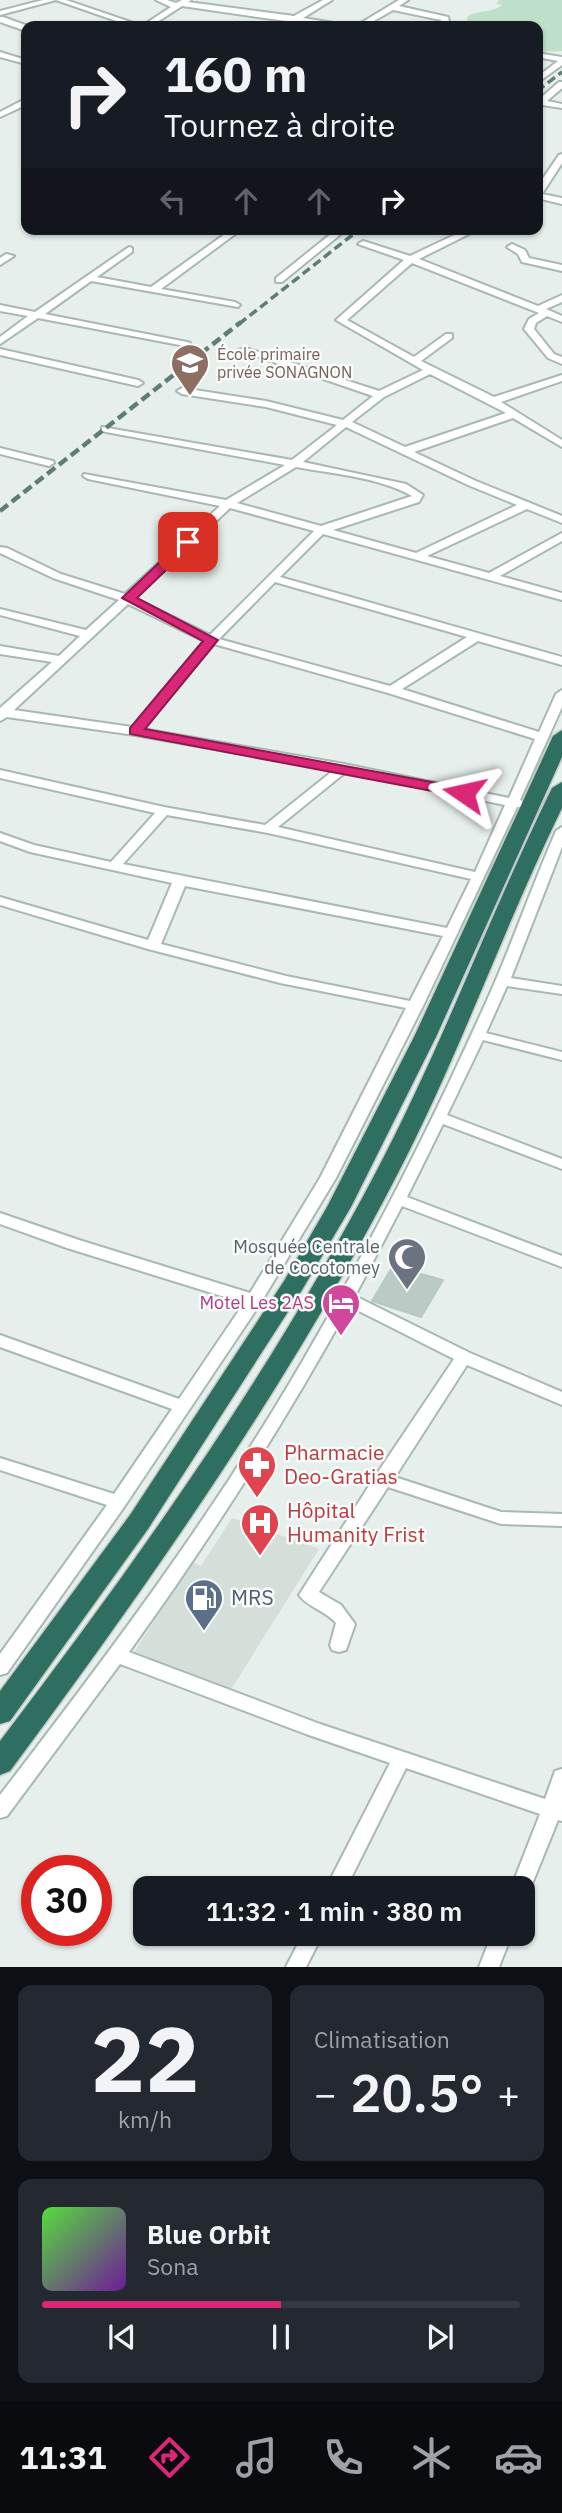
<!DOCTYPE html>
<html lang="fr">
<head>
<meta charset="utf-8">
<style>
	:root { --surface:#171b24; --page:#242831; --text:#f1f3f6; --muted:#9ea1a6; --line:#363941; --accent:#db2777 }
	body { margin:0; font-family:"IBM Plex Sans",sans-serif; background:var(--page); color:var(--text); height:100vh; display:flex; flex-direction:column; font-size:26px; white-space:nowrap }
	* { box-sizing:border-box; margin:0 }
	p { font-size:23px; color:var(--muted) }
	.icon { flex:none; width:38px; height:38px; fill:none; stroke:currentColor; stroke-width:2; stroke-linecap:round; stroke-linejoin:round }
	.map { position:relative; height:1967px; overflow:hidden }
	.drawer { display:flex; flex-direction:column; gap:18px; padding:18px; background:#0d0f14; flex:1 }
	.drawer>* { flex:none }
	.banner { position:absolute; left:21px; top:21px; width:522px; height:214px; border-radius:14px; box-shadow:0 2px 5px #0004; background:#171b24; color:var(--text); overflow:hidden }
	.speed { position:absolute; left:21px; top:1855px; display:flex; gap:14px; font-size:35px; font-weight:700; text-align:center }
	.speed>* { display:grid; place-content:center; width:91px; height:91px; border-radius:50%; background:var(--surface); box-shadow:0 2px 5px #0004; line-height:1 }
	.speed .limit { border:10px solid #d22; background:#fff; color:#111 }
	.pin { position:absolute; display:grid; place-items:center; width:60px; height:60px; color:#fff; margin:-30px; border-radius:14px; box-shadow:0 4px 10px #0006 }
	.me { position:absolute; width:77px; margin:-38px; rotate:281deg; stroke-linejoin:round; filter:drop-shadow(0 0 5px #0008) }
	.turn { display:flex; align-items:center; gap:24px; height:147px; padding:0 28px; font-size:32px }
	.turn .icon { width:91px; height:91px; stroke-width:2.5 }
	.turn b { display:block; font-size:49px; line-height:60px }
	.lanes { display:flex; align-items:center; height:66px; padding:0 28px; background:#0003; justify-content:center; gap:35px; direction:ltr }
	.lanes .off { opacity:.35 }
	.big { font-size:52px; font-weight:600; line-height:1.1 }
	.drawer .tile { flex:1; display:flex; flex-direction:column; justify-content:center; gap:10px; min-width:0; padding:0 24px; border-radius:14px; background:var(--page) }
	.drawer .dial { align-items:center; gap:0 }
	.dial b { font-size:91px; line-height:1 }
	.song { display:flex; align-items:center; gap:21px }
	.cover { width:84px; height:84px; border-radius:10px; background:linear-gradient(135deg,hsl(110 70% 55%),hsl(280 70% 35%)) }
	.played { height:7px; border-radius:4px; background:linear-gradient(90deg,var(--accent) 50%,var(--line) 50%) }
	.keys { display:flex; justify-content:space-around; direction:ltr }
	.heat { display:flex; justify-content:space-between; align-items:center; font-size:38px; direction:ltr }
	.drawer .tiles { flex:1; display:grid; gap:18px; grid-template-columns:1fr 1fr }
	.tile:last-child { grid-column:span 2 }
	.trip { position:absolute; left:133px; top:1876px; width:402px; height:70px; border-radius:14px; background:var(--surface); box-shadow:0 2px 5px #0004; font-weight:600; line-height:70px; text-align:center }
	.tab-bar { display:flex; height:112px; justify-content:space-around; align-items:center; background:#090b0e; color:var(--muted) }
	.tab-bar .icon { width:49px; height:49px }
	.tab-bar .selected { color:var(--accent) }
	.tab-bar b { font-size:32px; color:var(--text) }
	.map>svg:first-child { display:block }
</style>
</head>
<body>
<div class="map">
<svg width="562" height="1967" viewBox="0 0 562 1967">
	<rect width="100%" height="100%" fill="#e6efeb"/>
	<!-- built -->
	<path fill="#d4dfda" d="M232,1518l87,31 -92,147 -96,-39 61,-95 9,4z"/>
	<!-- green -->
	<path fill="#bfe0c8" d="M499,0h63v51l-25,1v-26h-69l-1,-9c11,-8 24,-3 35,-12l-6,-1z"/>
	<!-- building -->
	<path fill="#bbcac4" stroke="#b8c9c2" stroke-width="2" d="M393,1266l50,14 -22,37 -49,-16z"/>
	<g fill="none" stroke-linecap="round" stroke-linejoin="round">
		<defs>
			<path id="street" d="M43,0h23l76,26h-11l-75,-26 -56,15v-4z
				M156,0h11l9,3 6,-3h9l-3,2 106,14 29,-16h9l-29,18 49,8 -59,-4 -111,-16 -31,20h-9l29,-19z
				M399,0h9l-9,6 49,11 2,9h-8l-1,-6 -48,-10 -28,16h-9z
				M0,17h3l25,9h-2v4h-3l-23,-8z
				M0,52l26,8v4l-26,-7z
				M537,53l25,4v8l-25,18v-6l21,-16 -21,-4z
				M559,82h3v6l-15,13 15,3v4l-20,-3 -5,2v-6z
				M23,100h3v5l-26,12v-5z
				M562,154v9l-20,31 20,4v6l-25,-6v-11l22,-32z
				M232,229h10l-81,60 74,13 5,3 -2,2 -147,-26 -46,33 142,28 3,1v4l-152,-29 -38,26v-7l28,-21 -28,-5v-6l35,7 94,-65 3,1v4l-35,25 54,10z
				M337,229h10l-65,53h-6v-4z
				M467,229h12l-60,30 119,47 24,-11v7l-16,7 16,7v6l-15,-6 -11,7 -2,6 20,25 8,3v7l-14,-6 -24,-29 5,-10 10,-6 -127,-50 -65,57 67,37 32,-23h6v4l-31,23 73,36 68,-22v6l-61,21 61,38v7l-49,-29 -99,34 62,29 86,35v7l-35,-14 -100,47 62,17 73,-40v8l-62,35 62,17v7l-239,-66 -43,43 282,80v8l-84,-24 -76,48 137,43 17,-38 6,-4v17l-42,93 7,4 -1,3h-9l-94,199 -87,172 -76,126 -136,203 -117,166 -7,2v-21l107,-149 -107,-35v-12l114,36 58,-85 -172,-62v-12l179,64 65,-96 -177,-55 -67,-24v-11l79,27 171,53 70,-115 86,-170 -126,-25 -132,-34 -148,-44v-8l148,43 24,-57 -142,-31 -30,-11v-8l34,12 77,17 44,-49 -155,-35v-8l164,37 101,18 69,-55 -199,-35 -128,-18 -7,4v-13l52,-46 -52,-8v-8l59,10 21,-20 -80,-21v-6l86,21 33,-30 -66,-22 -53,-25v-6l7,1 54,26 64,20 95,-88 -132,-27 -5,-3 1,-2 142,26 59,-35 -179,-33 -4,-1v-4l190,33 45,-35 -71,-18 -84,-13 -5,-3 5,-3 84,13 77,19 30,-24 -135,-46 8,-2 133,43 44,-21 -87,-50 68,-60 -46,-16 5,-3 47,15zM430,374l76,39 -101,34 -53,-25 32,-25zM346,427l122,58 49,20 -101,48 -83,-23 86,-28 4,-7 -17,-11 -103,-22zM296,467c38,7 82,10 116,29l-91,30 -84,-23zM230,508l84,23 -104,104 -76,-37zM275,582l192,55 -77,49 -171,-47zM128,604l76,37 -72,86 -118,-17zM214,644l174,49 147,46 -26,59 -165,-34 -201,-35zM346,772l159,33 -30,67 -197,-45zM167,815l101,18 203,46 -24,49 -324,-64zM185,886l258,50 -33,65 -124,-25 -125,-32z
				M512,244l13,6 4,8 33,7v6l-40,-9 -4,-8 -11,-7z
				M6,254l8,2 -14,9v-7z
				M0,349l138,31 5,3 -5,3 -138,-31z
				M0,448l53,13 1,2 -5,3 -49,-12z
				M562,827v20l-51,131 51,8v8l-55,-8 -21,47 76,19v8l-79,-20 -36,75 115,44v10l-119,-45 -36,73 155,59v11l-160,-61 -47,90 115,57 92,39v13l-95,-40 -72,112 106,35 61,2v12l-61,-2 -113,-37 -69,105 22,13 14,19 -9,26 -7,2 -7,-2 -2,-5 6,-22c-10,-12 -30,-17 -37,-28l77,-120 78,-116 -105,-53c-66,120 -140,235 -220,346l191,72 225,75 10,-28 7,-2v52l-4,-1 -30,74 -5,2v-8h-12l29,-74 -134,-46 -60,120h-20l64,-125 -84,-29 -186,-70 -113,152 -7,2v-23c107,-139 213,-280 302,-433 71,-122 136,-250 193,-380 21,-49 39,-101 61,-151z
				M303,1934h20l-17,33h-20z
				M492,1934h20l-13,33h-20z"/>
			<path id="highway" d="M562,730v27l-126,280 -85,170 -49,83 -154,239 -138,192 -10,3v-33l130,-176 154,-234 43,-74 87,-170 139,-301z
				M562,782v26c-59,121 -103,248 -165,367 -109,211 -246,406 -387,596l-10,4v-34c138,-181 270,-367 376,-569 66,-125 114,-258 176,-384z"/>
		</defs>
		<!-- street casing -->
		<use href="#street" stroke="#a8b8b2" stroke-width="4"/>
		<!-- highway casing -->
		<use href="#highway" stroke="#c2cac8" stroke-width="3"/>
		<!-- street -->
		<use href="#street" fill="#fff" fill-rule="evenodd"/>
		<!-- highway -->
		<use href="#highway" fill="#2f6f62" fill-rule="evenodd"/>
		<!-- rail-far1 -->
		<path stroke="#5f7d75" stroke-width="3.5" stroke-dasharray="9 4.5" stroke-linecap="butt" d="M537,91l25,-19
			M239,324l121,-95"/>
		<!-- rail -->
		<path stroke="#5f7d75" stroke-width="4.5" stroke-dasharray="10 5" stroke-linecap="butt" d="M0,511l241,-189"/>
	</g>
	<!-- route -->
	<path fill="#db2777" stroke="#8e194d" stroke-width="2" d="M188,538l5,1v5l-56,54 81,42 -73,89 319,59 5,2 3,3 -3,3 -5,1 -334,-63v-6l73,-87 -81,-43 62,-59z"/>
	<!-- icons -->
	<defs>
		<symbol id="school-pin" viewBox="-11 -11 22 30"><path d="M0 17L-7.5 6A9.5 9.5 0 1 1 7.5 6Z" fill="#8d6e63" stroke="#f7fbf9"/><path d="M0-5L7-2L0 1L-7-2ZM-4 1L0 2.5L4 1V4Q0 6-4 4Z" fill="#fff"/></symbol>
		<symbol id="mosque-pin" viewBox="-11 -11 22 30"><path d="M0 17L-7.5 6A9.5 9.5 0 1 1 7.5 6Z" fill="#6b7280" stroke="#f7fbf9"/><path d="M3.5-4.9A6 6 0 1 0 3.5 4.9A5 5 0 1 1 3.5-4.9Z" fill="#fff"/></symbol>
		<symbol id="hotel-pin" viewBox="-11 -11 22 30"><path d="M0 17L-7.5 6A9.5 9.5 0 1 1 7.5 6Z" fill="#d1479c" stroke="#f7fbf9"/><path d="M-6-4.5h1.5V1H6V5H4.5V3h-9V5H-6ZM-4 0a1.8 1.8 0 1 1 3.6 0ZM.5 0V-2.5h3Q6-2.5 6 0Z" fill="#fff"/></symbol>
		<symbol id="pharmacy-pin" viewBox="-11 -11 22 30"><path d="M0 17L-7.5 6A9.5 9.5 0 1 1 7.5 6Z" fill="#e0444e" stroke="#f7fbf9"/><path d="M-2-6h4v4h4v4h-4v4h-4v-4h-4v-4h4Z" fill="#fff"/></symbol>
		<symbol id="hospital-pin" viewBox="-11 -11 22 30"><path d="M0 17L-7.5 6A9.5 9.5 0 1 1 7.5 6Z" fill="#e0444e" stroke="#f7fbf9"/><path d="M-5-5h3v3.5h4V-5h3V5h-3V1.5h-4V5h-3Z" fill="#fff"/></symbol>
		<symbol id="fuel-pin" viewBox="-11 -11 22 30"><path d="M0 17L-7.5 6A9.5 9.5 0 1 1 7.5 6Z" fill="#5c6f8a" stroke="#f7fbf9"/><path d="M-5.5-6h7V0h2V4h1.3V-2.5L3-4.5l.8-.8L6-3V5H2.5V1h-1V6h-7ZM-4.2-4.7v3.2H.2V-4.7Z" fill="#fff"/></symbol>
	</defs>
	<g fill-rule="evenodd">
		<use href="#school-pin" x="168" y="341" width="44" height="60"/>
		<use href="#mosque-pin" x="385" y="1235" width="44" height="60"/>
		<use href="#hotel-pin" x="319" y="1281" width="44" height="60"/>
		<use href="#pharmacy-pin" x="235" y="1443" width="44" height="60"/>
		<use href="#hospital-pin" x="238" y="1501" width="44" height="60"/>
		<use href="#fuel-pin" x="182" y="1576" width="44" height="60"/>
	</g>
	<g text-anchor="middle" stroke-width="5" stroke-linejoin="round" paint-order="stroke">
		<!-- far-education labels -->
		<g font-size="16" fill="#785e54" stroke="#f7fbf9" text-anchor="start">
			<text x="217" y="360">École primaire<tspan x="217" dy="18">privée SONAGNON</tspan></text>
		</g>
		<!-- worship labels -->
		<g font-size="18" fill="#5b616d" stroke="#f7fbf9" text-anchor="end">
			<text x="380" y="1253">Mosquée Centrale<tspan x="380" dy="21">de Cocotomey</tspan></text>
		</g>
		<!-- hotel labels -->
		<g font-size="18" fill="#b23c85" stroke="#f7fbf9" text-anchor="end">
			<text x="314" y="1309">Motel Les 2AS</text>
		</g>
		<!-- near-health labels -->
		<g font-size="21" fill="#be3a42" stroke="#f7fbf9" text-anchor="start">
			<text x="284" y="1460">Pharmacie<tspan x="284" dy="24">Deo-Gratias</tspan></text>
			<text x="287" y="1518">Hôpital<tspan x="287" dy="24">Humanity Frist</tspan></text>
		</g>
		<!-- near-service labels -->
		<g font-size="21" fill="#4e5e75" stroke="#f7fbf9" text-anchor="start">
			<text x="231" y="1605">MRS</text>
		</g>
	</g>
</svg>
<div class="speed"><div class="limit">30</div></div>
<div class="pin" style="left:188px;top:542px;background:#d93025"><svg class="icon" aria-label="arrive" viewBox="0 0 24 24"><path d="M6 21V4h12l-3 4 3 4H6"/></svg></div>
<svg class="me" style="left:464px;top:793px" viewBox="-20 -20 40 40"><path d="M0-17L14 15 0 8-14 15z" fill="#db2777" stroke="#fff" stroke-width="4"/></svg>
<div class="trip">11:32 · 1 min · 380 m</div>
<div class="banner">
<div class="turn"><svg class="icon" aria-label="right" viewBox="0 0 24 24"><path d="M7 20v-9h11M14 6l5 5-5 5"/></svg><div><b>160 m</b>Tournez à droite</div></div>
<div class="lanes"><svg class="icon off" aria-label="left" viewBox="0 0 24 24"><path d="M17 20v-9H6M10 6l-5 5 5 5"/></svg><svg class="icon off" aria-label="ahead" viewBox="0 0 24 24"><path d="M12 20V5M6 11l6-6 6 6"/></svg><svg class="icon off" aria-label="ahead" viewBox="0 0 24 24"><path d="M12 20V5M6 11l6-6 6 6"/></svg><svg class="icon" aria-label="right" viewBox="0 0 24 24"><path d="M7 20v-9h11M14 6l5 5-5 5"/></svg></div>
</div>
</div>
<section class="drawer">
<div class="tiles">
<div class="tile dial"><b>22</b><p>km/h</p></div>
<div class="tile"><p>Climatisation</p>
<div class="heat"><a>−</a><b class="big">20.5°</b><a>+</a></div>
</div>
<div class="tile">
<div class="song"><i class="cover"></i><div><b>Blue Orbit</b><p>Sona</p></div></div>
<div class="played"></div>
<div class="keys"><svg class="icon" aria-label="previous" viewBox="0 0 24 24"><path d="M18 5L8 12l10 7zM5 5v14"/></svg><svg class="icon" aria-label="pause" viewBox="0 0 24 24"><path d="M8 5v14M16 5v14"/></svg><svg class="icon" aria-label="next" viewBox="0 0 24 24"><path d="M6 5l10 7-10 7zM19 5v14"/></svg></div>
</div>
</div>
</section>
<nav class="tab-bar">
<b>11:31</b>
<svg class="icon selected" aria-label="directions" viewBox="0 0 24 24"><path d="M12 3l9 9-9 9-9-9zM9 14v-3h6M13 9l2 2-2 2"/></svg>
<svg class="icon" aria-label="music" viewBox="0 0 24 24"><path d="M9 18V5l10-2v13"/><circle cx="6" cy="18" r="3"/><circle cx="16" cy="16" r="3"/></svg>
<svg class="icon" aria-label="phone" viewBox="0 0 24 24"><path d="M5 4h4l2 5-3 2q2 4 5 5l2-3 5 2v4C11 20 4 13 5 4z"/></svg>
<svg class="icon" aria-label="climate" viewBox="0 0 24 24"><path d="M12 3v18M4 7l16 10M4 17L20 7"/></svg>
<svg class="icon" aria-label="car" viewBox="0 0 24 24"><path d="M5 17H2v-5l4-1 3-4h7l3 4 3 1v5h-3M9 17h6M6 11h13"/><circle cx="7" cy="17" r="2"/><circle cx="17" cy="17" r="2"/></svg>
</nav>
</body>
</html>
